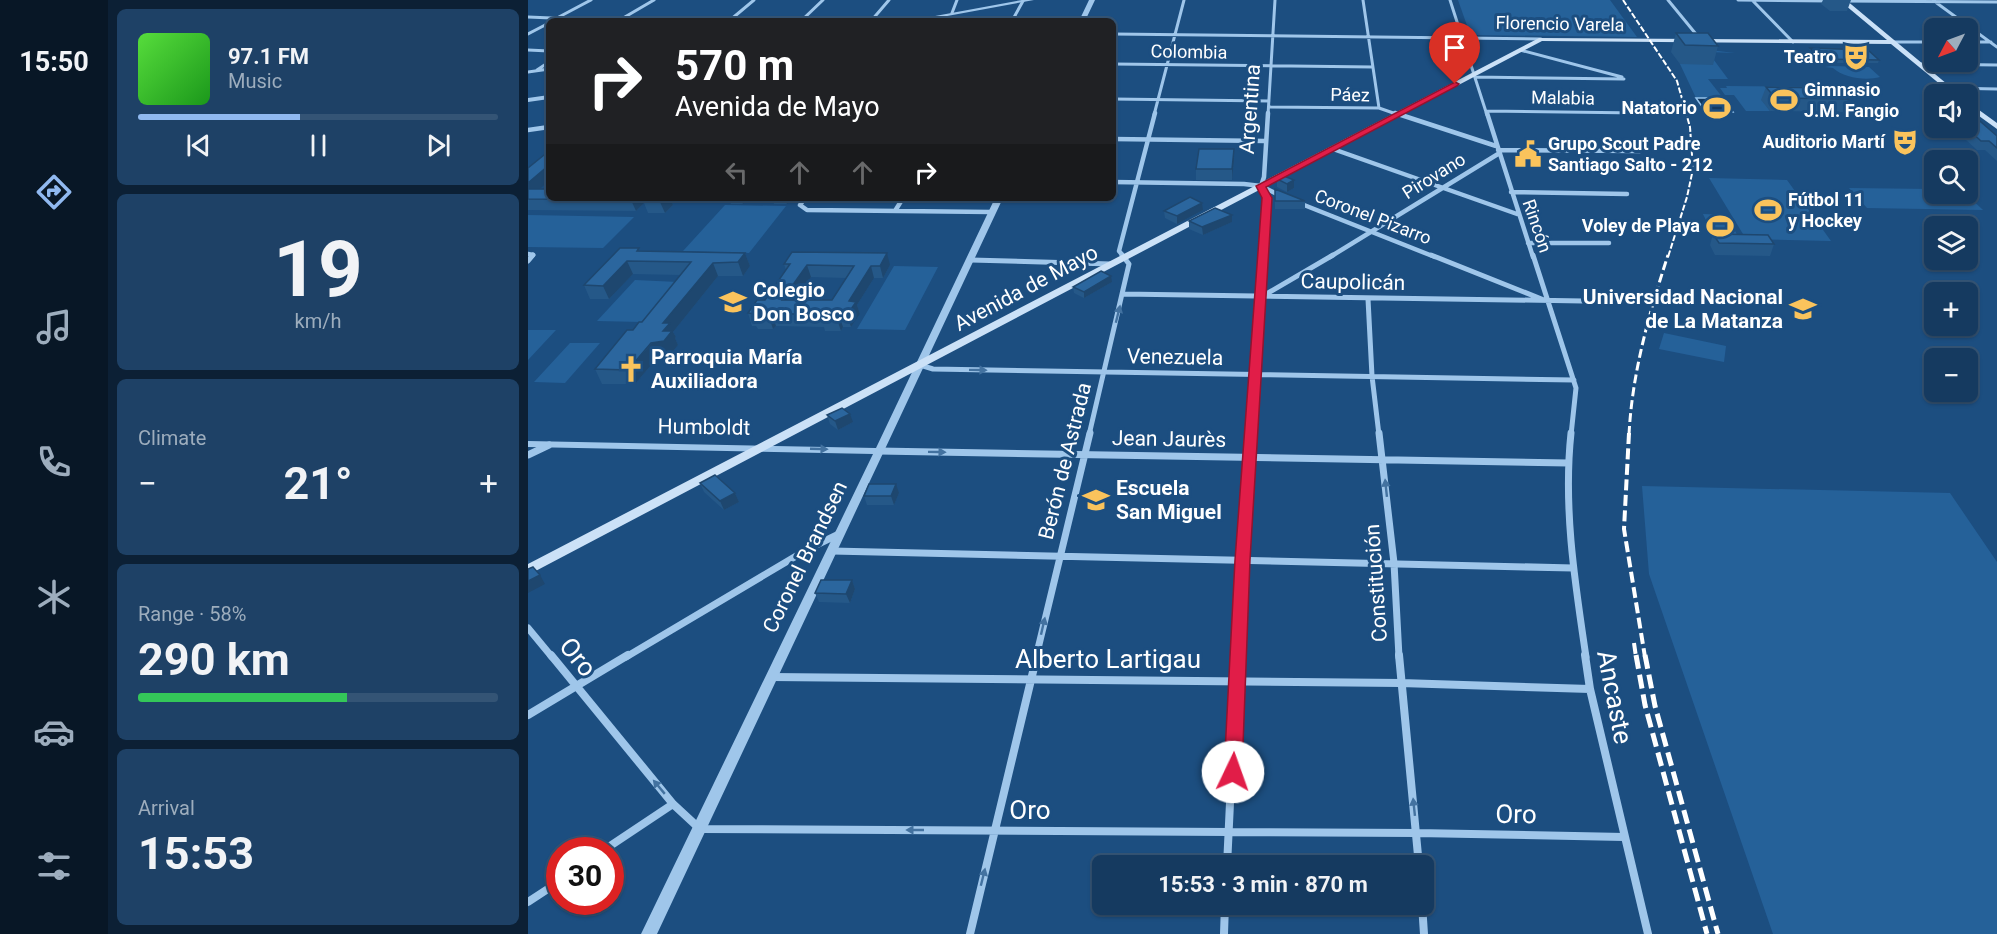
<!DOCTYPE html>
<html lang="en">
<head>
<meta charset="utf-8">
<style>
	:root { --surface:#153a60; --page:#1e4166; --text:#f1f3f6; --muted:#9dadbd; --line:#345475; --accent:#90b9f0 }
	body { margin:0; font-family:Roboto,sans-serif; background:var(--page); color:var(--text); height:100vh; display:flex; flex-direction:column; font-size:22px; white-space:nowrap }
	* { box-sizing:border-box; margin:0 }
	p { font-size:20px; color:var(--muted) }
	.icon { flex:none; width:33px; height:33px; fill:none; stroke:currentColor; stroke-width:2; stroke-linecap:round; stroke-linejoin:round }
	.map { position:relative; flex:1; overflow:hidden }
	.details { display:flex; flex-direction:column; gap:9px; padding:9px; background:#0c2035; width:420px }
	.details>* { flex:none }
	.top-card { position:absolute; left:18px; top:18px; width:570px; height:183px; border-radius:9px; box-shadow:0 2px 4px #0004,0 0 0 2px var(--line); background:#202124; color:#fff; overflow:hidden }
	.needle { width:39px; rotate:229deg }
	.fabs { position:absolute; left:1396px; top:18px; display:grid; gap:12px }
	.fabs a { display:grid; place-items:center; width:54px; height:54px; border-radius:9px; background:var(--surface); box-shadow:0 2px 4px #0004,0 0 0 2px var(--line); font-size:30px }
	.speed { position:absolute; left:18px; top:837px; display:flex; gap:12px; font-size:30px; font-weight:700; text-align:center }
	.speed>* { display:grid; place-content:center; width:78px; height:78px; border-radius:50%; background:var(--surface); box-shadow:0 2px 4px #0004,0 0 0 2px var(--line); line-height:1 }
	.speed .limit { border:9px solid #d22; background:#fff; color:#111 }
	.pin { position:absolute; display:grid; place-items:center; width:51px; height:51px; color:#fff; margin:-62px -26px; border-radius:50% 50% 50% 0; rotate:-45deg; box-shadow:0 0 6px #0007 }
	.pin .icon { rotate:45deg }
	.me { position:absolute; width:66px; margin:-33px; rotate:3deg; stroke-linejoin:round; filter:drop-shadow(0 0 4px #0008) }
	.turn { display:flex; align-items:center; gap:21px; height:126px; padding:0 30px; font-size:27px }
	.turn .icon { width:78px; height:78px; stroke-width:2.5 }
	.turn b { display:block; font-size:42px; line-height:51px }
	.lanes { display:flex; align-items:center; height:57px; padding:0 30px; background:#0003; justify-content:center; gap:30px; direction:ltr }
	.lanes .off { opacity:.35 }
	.big { font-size:45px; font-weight:700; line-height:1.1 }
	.details .tile { flex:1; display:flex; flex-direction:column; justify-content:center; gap:9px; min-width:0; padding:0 21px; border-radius:9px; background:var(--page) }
	.details .dial { align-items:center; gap:0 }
	.dial b { font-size:78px; line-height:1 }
	.song { display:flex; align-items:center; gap:18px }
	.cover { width:72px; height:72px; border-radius:9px; background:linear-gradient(135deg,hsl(110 70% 55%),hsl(120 70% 35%)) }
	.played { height:6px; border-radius:3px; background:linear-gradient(90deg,var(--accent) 45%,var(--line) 45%) }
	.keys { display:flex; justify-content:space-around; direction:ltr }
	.heat { display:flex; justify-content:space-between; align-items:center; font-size:33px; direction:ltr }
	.charge { height:9px; border-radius:4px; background:linear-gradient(90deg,#34c759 58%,var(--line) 0) }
	.trip { position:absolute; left:564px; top:855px; width:342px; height:60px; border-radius:9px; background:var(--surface); box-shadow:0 2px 4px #0004,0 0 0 2px var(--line); font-weight:700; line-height:60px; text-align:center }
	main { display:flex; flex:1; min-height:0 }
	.dock { display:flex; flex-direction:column; width:108px; justify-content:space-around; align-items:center; background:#081726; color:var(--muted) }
	.dock .icon { width:42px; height:42px }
	.dock .current { color:var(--accent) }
	.dock b { font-size:27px; color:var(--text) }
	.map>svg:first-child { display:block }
</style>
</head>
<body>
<main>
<nav class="dock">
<b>15:50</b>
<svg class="icon current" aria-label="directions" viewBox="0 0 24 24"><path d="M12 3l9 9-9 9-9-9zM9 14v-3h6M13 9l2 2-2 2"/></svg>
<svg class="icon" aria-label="music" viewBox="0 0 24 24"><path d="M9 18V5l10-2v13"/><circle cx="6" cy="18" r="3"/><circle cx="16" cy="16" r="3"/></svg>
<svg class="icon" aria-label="phone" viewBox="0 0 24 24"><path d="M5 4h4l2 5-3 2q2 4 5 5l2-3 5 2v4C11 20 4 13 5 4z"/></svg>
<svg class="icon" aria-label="climate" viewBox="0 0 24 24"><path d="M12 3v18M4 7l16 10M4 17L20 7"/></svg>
<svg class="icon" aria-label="car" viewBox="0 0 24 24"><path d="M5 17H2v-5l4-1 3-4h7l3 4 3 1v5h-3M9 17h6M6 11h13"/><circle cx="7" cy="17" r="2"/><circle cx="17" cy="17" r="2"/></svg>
<svg class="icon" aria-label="filters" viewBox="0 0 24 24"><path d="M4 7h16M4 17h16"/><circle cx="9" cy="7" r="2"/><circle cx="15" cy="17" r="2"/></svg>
</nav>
<section class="details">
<div class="tile">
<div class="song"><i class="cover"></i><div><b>97.1 FM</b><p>Music</p></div></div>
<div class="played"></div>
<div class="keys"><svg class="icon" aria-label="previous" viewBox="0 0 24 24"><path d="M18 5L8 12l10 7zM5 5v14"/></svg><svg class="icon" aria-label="pause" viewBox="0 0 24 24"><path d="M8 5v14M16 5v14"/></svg><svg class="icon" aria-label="next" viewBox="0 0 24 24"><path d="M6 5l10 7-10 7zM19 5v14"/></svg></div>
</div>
<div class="tile dial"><b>19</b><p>km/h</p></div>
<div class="tile"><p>Climate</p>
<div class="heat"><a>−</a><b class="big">21°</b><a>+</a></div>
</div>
<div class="tile"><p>Range · 58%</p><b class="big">290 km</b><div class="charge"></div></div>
<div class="tile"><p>Arrival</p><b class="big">15:53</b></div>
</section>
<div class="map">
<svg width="1469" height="934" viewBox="0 0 1469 934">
	<rect width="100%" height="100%" fill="#1c4e80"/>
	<!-- green -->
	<path fill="#256199" d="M930,0h152l27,37 -164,-2 -3,-1z
		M1173,49l34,4 -27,-1 20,27h-20l15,19h-27l-16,-34h32z
		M1303,66l38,1 11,10c-14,4 -36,1 -47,-9l-8,-1z
		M1198,86l93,1 2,2 -59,11 8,11h-24l-12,-16h-9l-5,-7h7z
		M1181,178l78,2 44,61 -85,-2z
		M1321,188l83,1h3v5h31l17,16 -116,-2z
		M197,205l61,1 -37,47 -66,-2z
		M1175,214l23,1 13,23 -25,-1z
		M0,215l106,2 -31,31 -75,-1z
		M366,266l44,1 -33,63 -48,-1z
		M107,280l43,2 -35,40 -46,-1z
		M0,330h28l-28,30z
		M1136,333l62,13 -2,16 -65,-13z
		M42,343h30l-35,40 -31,-1z
		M1114,486l308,7 47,69v372h-224l-124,-360z"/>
	<!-- water -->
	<path fill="#12385f" stroke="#92c2ec" stroke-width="1.5" d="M1168,98h27l10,14h-27z"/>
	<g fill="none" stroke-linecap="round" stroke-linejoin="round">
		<!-- minor-far4 -->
		<path stroke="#9fc6ea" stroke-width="3" d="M835,0l16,108
			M922,0l37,115
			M1140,0l32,39
			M1210,0l92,1
			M1224,0l41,42
			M1316,1l153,1
			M1406,1l63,46
			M424,13l5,-13
			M0,17l93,4
			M29,18l34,-18
			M90,21l36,-21
			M201,21l25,-21
			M273,21l22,-21
			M343,21l18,-21
			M484,21l11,-20
			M0,34l21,-11
			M585,34l428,5
			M1364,42h43
			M1440,42h23
			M0,50l21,1
			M992,50l102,27
			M585,64l260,3
			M1391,64l78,1
			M9,70l12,-8
			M0,72l21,-3
			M947,77l149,2
			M1420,88l49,1
			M585,99l156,2
			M741,107l110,1 20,7
			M958,111l153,2
			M626,115l30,-115
			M740,115l7,-115"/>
		<!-- minor-far3 -->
		<path stroke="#9fc6ea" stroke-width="4.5" d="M867,113l101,33
			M959,113l46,144
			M0,130l21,-3
			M585,139l152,2
			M805,149l184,65
			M970,150l142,1
			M585,182l131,2 17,2 20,10
			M733,186l3,-9 4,-64
			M733,186l6,12 -4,59
			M983,192l116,2
			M277,198l-5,7 7,5 184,2
			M771,203l136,54
			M367,211l8,-13
			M1000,243h81
			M0,254l5,1 -2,2
			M596,257l-5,-6 36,-138
			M802,257l168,-103"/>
		<!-- minor-far2 -->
		<path stroke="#9fc6ea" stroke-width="5" d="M903,255l113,45
			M1005,255l43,133 -5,47
			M443,260l140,4
			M0,261l5,-6
			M595,294l460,7
			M735,296l70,-41
			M840,299l4,77 7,59
			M392,365l13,4 641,11
			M561,435l40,-171 -7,-9
			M723,435l12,-180"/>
		<!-- minor-far1 -->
		<path stroke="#9fc6ea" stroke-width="7" d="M851,433l15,130 5,94
			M1043,433c-8,75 4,150 15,224
			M351,451l689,12
			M0,455l21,-10
			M304,551l741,17
			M0,628l24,29
			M98,657l182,-108 31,-15
			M508,657l54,-224
			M709,657l14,-224"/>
		<!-- minor -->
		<path stroke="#9fc6ea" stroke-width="8" d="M23,655l122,149 27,25 717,4 207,4
			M871,655l20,211
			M1057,655l5,34 58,245
			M243,677l630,6 189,6
			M0,715l100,-60
			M76,850l69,-46
			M699,866l10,-211
			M0,902l32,-21
			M894,904l2,30
			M442,934l67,-279
			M696,934l1,-30"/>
		<!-- tertiary -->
		<path fill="#9fc6ea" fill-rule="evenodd" d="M494,0h12l-114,21h-12z
			M561,0h6l-10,21h-6z
			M21,95v4l-21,3v-4z
			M467,198h8l-346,736h-16l232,-480 -345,-7v-6l348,7z"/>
		<!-- secondary -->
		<path fill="#cbe1f7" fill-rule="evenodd" d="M1311,0h7l113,94h-7l-61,-50 -349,-3 -1014,534v-11l1011,-526 348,2z
			M1440,102l29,21v6l-29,-21z"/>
		<!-- rail-far3 -->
		<path stroke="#fff" stroke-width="2" stroke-dasharray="6 2" stroke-linecap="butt" d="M1095,0l54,81 13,46 3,42 -6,28 -19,60"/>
		<!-- rail-far2 -->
		<path stroke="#fff" stroke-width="3" stroke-dasharray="9 4" stroke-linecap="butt" d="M1101,435c3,-62 20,-121 39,-180"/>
		<!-- rail-far1 -->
		<path stroke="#fff" stroke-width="4" stroke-dasharray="11 4.5" stroke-linecap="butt" d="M1101,433l-5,96 21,128
			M1106,643l2,14"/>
		<!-- rail -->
		<path stroke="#fff" stroke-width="5" stroke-dasharray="14 6" stroke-linecap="butt" d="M1108,655l9,50 62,229
			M1117,655l10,51 63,228"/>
	</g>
	<!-- wall -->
	<path fill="#255888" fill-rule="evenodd" d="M1295,0h28l-4,11h-17l-9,-7z
		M1148,33l42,13 -5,19 -33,-1 -9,-12z
		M1282,48l69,12 -1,3h-58l-11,-11z
		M1238,87l82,12 -5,13 -73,-1 -9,-11z
		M1425,128h15l29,8v25l-12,-11h-8z
		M21,151v30l-10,8 131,9 3,7 -8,8h-17l-4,-10 -8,8 -108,-1v-42z
		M706,160l-2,20h-36v-11z
		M749,179l17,1v8l-7,4 -10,-5z
		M747,189l30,12v8h-30z
		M200,198h20l-5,6h-12z
		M244,198h20l-5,6h-13z
		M675,210l-26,14 -12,-6 -1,-7z
		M704,215v7l-29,13 -14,-6v-8z
		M1185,234l61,10 -4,12 -55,-1 -5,-10z
		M113,251l104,2 5,13 -7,10h-25l-45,56 3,5 -1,1 3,7 -8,10 -12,2 -23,27h-33l-7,-15 38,-39 9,-8 39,-47 -48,-1 -24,25h-19l-6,-14z
		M256,264l106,1 -7,13h-9l-17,27 3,9 -9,13h-8l-2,4h-16l-1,-4 -48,-1 -3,3h-15l-2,-3h-4l-4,-13 17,-13 21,-30zM283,277l35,1 -14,22h-38z
		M584,282l-28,16 -10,-5 -1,-6z
		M299,415l26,7 -15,8 -8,-6z
		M172,483l35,10 4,9 -15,8 -20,-18z
		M371,493l-5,12h-27l-3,-9z
		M324,580l3,9 -5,14 -31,-1 -4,-9z"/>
	<!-- shaded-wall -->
	<path fill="#1e476f" d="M706,149v11l-2,20v-11z
		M21,165v16l-21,18v-16z
		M766,180v8l-7,4v-8z
		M105,198h16l-6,4 1,1 -8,8 -5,-11z
		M136,198h6l3,7 -8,8 -5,-11z
		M213,198h7l-5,6z
		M257,198h7l-5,6z
		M674,203l1,7 -26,14v-8z
		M704,215v7l-29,13 -1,-8z
		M217,253l5,13 -7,10 -5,-14z
		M359,253l3,12 -7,13 -3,-12z
		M99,261l6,13 -24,25 -6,-13z
		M185,263l5,13 -45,56 3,5 -1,1 3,7 -8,10 -12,2 -23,27 -7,-14 35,-39v-8z
		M279,265l4,12 -25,35 -4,-12z
		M343,266l3,12 -17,27 3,9 -9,13 -4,-12 2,-14z
		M583,276l1,6 -28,16v-6z
		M244,314l4,12 -3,3 -4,-12z
		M311,315l4,12 -2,4 -4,-12z
		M322,414l3,8 -15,8 -3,-9z
		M368,484l3,9 -5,12 -3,-9z
		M207,493l4,9 -15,8 -4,-9z
		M12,575l5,9 -17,9v-12z
		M324,580l3,9 -5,14 -4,-9z"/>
	<!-- building -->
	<path fill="#2b669e" stroke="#1e476f" stroke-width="1.5" fill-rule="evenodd" d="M1148,33h32l10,13 -33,-1z
		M1282,48l58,2 11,10 -58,-1z
		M1238,87l71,1 11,11 -73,-1z
		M1440,113l6,3 23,20v12l-8,-7h-8l-14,-13h1z
		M671,149h35l-2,20h-36z
		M21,151v14l-21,18v-15z
		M756,176l10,4 -7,4 -10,-5z
		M0,189h21v9h84l-2,2 -103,-1z
		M747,189l30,12h-30z
		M662,197l12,6 -25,13 -13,-5z
		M119,198h17l-4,4h-17z
		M687,208l17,7 -30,12 -13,-6z
		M1185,234l55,1 6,9 -55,-1z
		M92,248h19l-2,3 108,2 -7,9 -25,1 -50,60h7l-7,8h9l-8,10 -13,2 -23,27 -33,-1 32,-39h6l6,-8h3l49,-60 -64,-1 -24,25 -19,-1z
		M264,252l95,1 -7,13h-9l-22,35 7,1 -9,13h-8l-2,4 -15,-1 2,-4h-52l-3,3 -16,-1 2,-2 -7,-1 9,-13h8l25,-36h-6zM279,265l47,1 -22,34h-50z
		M573,271l10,5 -27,16 -11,-5z
		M314,408l8,6 -15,7 -8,-6z
		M187,475l20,18 -15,8 -20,-18z
		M341,484h27l-5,12h-27z
		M5,567l7,8 -12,6v-12z
		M293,580h31l-6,14 -31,-1z"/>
	<!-- one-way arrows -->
	<defs><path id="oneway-solid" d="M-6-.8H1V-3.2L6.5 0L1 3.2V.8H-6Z" transform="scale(1.5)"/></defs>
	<g fill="#4372a0">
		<use href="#oneway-solid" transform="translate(590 314) rotate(-76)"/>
		<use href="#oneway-solid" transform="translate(450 370) rotate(1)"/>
		<use href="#oneway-solid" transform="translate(291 449) rotate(2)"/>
		<use href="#oneway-solid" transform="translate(409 452) rotate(1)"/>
		<use href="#oneway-solid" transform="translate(858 488) rotate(-96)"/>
		<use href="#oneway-solid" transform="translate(515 626) rotate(-77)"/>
		<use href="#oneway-solid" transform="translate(131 787) rotate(-130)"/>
		<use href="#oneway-solid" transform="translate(886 807) rotate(-96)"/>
		<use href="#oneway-solid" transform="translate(387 830) rotate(-180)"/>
		<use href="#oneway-solid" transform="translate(455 877) rotate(-76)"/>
	</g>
	<!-- route -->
	<path fill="#e11d48" stroke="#92132f" stroke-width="1.5" d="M927,82l4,2 -2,2 -191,101 6,11 -22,362 -8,212 -3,6 -6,2 -7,-2 -2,-6 11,-212 27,-362 -6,-12z"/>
	<!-- icons -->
	<defs>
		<symbol id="theatre-bare" viewBox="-9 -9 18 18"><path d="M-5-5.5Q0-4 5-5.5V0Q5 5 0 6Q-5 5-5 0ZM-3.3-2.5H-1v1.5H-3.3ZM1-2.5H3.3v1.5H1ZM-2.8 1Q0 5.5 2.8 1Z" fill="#fac35c" stroke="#1c4e80" stroke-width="2.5" paint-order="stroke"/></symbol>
		<symbol id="stadium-bare" viewBox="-9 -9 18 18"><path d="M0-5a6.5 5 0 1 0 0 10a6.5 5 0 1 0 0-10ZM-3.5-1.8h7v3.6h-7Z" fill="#fac35c" stroke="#1c4e80" stroke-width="2.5" paint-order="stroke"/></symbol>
		<symbol id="civic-bare" viewBox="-9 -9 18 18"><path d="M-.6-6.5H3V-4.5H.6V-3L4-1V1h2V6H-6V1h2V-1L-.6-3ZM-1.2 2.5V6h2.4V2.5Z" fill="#fac35c" stroke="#1c4e80" stroke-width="2.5" paint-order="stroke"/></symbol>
		<symbol id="school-bare" viewBox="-9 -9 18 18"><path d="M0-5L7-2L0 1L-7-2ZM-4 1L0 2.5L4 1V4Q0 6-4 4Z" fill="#fac35c" stroke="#1c4e80" stroke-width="2.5" paint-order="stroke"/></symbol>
		<symbol id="university-bare" viewBox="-9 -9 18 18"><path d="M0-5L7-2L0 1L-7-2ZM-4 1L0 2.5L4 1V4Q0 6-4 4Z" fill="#fac35c" stroke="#1c4e80" stroke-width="2.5" paint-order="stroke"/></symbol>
		<symbol id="church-bare" viewBox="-9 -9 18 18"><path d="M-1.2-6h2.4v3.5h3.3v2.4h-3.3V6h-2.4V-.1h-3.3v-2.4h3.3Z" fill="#fac35c" stroke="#1c4e80" stroke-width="2.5" paint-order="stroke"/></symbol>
	</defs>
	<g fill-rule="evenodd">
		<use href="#theatre-bare" x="1309" y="38" width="38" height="38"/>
		<use href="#stadium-bare" x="1237" y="81" width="38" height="38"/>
		<use href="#stadium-bare" x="1170" y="89" width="38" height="38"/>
		<use href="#theatre-bare" x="1358" y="123" width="38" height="38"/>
		<use href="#civic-bare" x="981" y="135" width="38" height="38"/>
		<use href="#stadium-bare" x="1221" y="191" width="38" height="38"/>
		<use href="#stadium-bare" x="1173" y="207" width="38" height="38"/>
		<use href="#school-bare" x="186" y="283" width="38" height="38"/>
		<use href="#university-bare" x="1256" y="290" width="38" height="38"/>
		<use href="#church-bare" x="84" y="350" width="38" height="38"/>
		<use href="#school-bare" x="549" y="481" width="38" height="38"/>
	</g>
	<g text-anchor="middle" stroke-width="6" stroke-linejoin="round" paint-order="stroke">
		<!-- far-street labels -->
		<g font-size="18" fill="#fff" stroke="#1c4e80">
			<text transform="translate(1032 24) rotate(1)" y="6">Florencio Varela</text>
			<text transform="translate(661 52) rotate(1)" y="6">Colombia</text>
			<text transform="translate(822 95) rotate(1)" y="6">Páez</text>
			<text transform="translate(1035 98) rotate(1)" y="6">Malabia</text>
			<text transform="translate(906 176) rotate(-32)" y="6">Pirovano</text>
			<text transform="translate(845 217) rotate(21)" y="6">Coronel Pizarro</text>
			<text transform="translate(1009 226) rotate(71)" y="6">Rincón</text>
		</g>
		<!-- far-poi labels -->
		<g font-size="18" font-weight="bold" fill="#fff" stroke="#1c4e80" text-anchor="end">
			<text x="1308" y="63">Teatro</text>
			<text x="1276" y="96" text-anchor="start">Gimnasio<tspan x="1276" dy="21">J.M. Fangio</tspan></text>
			<text x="1169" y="114">Natatorio</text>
			<text x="1357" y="148">Auditorio Martí</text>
			<text x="1020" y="150" text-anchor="start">Grupo Scout Padre<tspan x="1020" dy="21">Santiago Salto - 212</tspan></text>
			<text x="1260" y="206" text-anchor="start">Fútbol 11<tspan x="1260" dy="21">y Hockey</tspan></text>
			<text x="1172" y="232">Voley de Playa</text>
		</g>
		<!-- street labels -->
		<g font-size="21" fill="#fff" stroke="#1c4e80">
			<text transform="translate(722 109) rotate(-86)" y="7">Argentina</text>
			<text transform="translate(825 282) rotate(1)" y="7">Caupolicán</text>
			<text transform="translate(498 288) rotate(-28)" y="7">Avenida de Mayo</text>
			<text transform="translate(647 357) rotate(1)" y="7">Venezuela</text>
			<text transform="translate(176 427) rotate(1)" y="7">Humboldt</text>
			<text transform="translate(641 439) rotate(1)" y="7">Jean Jaurès</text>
			<text transform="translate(537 461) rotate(-76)" y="7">Berón de Astrada</text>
			<text transform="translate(277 557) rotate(-64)" y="7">Coronel Brandsen</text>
			<text transform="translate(848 583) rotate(-94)" y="7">Constitución</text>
		</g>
		<!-- poi labels -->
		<g font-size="21" font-weight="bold" fill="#fff" stroke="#1c4e80" text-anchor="start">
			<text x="225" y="297">Colegio<tspan x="225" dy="24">Don Bosco</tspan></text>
			<text x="1255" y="304" text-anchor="end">Universidad Nacional<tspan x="1255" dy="24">de La Matanza</tspan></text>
			<text x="123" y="364">Parroquia María<tspan x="123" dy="24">Auxiliadora</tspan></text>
			<text x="588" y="495">Escuela<tspan x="588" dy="24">San Miguel</tspan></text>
		</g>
		<!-- near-street labels -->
		<g font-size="26" fill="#fff" stroke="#1c4e80">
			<text transform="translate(50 657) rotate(51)" y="9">Oro</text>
			<text x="580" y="668">Alberto Lartigau</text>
			<text transform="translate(1087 697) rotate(79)" y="9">Ancaste</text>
			<text x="502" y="819">Oro</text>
			<text transform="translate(988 814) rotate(1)" y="9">Oro</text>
		</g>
	</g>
</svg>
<div class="fabs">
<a><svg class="needle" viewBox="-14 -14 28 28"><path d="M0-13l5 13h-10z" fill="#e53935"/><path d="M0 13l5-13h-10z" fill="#9dadbd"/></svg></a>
<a><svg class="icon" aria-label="sound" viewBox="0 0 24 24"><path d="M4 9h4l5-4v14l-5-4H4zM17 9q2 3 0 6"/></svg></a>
<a><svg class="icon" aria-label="search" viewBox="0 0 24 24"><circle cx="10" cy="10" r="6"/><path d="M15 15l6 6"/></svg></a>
<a><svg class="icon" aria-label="layers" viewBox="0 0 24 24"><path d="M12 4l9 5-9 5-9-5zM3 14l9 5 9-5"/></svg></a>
<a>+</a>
<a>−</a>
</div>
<div class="speed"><div class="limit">30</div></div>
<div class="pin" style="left:927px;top:84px;background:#d93025"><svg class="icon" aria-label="arrive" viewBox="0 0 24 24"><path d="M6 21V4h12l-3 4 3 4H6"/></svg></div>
<svg class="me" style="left:705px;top:772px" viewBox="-20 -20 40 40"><circle r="19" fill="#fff"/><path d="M0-13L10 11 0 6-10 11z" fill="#e11d48"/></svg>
<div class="trip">15:53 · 3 min · 870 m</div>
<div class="top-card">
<div class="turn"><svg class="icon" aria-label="right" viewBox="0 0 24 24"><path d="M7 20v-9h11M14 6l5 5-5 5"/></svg><div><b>570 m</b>Avenida de Mayo</div></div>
<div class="lanes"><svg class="icon off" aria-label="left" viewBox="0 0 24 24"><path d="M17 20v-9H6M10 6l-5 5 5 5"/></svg><svg class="icon off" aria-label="ahead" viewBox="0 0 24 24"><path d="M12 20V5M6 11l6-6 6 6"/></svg><svg class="icon off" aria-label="ahead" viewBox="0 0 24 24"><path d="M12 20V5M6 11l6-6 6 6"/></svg><svg class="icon" aria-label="right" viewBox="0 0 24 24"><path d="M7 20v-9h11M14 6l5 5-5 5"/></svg></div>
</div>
</div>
</main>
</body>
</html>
